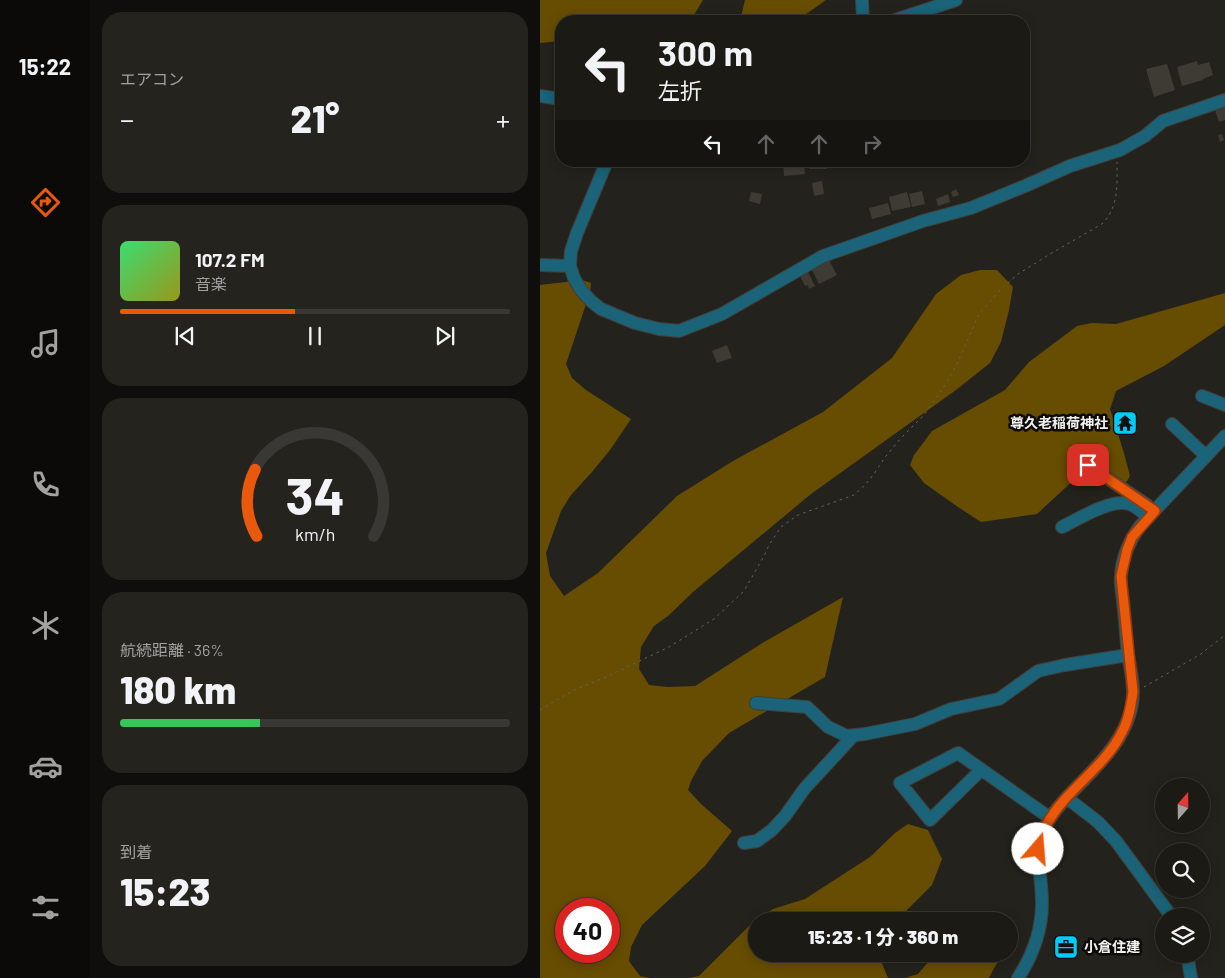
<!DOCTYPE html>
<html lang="ja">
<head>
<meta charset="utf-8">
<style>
	:root { --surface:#1b1a15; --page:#24231e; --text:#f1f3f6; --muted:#a0a1a0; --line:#393834; --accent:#ea580c }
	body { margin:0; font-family:Barlow,"Noto Sans JP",sans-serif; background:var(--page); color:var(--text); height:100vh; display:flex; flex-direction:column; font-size:19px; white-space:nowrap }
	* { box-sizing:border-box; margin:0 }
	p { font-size:16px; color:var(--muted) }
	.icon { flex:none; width:28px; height:28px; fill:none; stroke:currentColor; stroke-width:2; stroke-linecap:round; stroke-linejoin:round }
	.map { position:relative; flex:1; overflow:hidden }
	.sheet { display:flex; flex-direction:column; gap:12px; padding:12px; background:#0f0e0c; width:450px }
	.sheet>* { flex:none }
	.hud { position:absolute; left:15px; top:15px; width:475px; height:152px; border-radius:20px; box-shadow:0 2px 12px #0003,0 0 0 1px var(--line); background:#1b1a15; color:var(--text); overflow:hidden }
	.needle { width:32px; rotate:20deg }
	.controls { position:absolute; left:615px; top:778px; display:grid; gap:10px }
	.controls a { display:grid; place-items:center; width:55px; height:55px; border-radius:50%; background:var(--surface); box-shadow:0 2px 12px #0003,0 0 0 1px var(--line); font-size:25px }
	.speed { position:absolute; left:15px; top:898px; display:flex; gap:10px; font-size:25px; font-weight:700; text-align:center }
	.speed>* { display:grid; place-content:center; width:65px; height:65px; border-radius:50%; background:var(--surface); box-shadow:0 2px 12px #0003,0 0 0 1px var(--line); line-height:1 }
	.speed .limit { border:8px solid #d22; background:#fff; color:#111 }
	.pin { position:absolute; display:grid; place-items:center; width:42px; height:42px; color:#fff; margin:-21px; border-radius:10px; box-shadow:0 2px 8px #0006 }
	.me { position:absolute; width:55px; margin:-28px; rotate:18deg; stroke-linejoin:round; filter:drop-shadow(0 0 4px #0008) }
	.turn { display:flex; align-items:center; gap:18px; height:105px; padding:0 20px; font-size:22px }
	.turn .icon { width:65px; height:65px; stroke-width:2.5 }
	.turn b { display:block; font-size:35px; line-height:42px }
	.lanes { display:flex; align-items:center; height:48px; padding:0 20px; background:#0003; justify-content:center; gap:25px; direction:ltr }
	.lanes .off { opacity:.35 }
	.big { font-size:38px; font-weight:800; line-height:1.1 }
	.sheet .tile { flex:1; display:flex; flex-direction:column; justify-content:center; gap:8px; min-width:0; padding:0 18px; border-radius:20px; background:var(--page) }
	.sheet .dial { align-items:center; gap:0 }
	.dial svg { height:130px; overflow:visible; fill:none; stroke:var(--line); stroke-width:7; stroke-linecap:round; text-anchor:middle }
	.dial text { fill:var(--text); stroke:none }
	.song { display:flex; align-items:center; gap:15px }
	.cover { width:60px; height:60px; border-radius:8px; background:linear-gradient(135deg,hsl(140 70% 55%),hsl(60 70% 35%)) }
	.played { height:5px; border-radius:2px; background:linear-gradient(90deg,var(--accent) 45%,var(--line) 45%) }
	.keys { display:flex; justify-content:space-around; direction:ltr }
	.heat { display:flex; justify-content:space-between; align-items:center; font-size:28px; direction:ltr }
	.charge { height:8px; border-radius:4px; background:linear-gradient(90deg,#34c759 36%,var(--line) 0) }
	.trip { position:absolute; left:208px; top:912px; width:270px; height:50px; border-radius:25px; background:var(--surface); box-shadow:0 2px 12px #0003,0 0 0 1px var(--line); font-weight:800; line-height:50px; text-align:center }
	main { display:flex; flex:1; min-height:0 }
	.dock { display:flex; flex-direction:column; width:90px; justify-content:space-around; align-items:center; background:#0b0a08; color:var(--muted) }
	.dock .icon { width:35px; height:35px }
	.dock .selected { color:var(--accent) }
	.dock b { font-size:22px; color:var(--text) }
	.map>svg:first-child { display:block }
</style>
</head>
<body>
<main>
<nav class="dock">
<b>15:22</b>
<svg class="icon selected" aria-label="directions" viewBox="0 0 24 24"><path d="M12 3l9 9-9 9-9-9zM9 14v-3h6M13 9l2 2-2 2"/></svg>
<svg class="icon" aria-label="music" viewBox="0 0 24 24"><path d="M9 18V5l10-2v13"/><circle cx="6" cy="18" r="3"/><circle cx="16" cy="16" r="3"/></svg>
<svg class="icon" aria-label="phone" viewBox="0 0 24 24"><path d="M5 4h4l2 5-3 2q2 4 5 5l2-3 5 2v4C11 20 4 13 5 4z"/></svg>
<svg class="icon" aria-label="climate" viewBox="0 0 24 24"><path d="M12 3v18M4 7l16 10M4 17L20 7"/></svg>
<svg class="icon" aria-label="car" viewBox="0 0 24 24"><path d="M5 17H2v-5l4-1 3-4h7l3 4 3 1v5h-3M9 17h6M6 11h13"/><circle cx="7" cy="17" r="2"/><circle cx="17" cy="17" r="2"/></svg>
<svg class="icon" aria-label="filters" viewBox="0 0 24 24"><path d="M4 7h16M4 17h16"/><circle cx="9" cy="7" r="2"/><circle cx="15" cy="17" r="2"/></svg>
</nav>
<section class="sheet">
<div class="tile"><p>エアコン</p>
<div class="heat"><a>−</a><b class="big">21°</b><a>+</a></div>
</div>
<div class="tile">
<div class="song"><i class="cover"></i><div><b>107.2 FM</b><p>音楽</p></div></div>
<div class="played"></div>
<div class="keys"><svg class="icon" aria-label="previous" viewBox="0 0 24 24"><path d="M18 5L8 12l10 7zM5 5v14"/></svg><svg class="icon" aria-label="pause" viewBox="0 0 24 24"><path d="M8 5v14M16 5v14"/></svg><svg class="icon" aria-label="next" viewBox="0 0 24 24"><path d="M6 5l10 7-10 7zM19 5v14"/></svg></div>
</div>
<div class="tile dial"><svg viewBox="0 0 100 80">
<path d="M14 69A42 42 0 1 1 86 69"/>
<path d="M14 69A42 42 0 0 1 13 28" stroke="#ea580c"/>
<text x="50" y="56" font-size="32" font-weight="700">34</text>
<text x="50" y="72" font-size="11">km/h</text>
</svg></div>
<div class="tile"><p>航続距離 · 36%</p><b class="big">180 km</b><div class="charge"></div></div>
<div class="tile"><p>到着</p><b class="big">15:23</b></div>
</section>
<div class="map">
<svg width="685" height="978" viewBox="0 0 685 978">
	<rect width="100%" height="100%" fill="#24221c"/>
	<!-- forest -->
	<path fill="#664d02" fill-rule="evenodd" d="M0,0h163l-9,15 -15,6h-118v20l-21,2z
		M205,0h81l-24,17 -28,4h-34z
		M440,270h17l16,17 -4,23 -8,32 -11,21 -34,27 -145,104 -118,98 -25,24 -14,10 -13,21 -2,22 10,16 19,2 27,-1 69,-44 79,-45 -18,80 -96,56 -27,28 -11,20 -3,9 13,14 31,27 -27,35 -63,59 -11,22 -2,14 11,15 10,2h-110v-693l42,-5 9,3 -1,9 -24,72 6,14 14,12 45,29 -21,31 -18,22 -21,23 -10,16 -15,42 4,23 14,20 34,-23 79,-77 56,-35 90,-49 69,-54 44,-64 25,-19zM26,909h43v42h-43z
		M685,293v32l-61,41 -48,25 -6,18 14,44 6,23 -8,13 -45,-12 -40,37 -56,8 -23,-15 -34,-24 -14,-18 4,-10 18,-24 73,-41 24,-28 48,-36 15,-3 24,1z
		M368,824l20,6 14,29 -10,26 -36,36h-140v33h126l-1,7 7,17h-199l10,-2 50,-50 24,-17 32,-10 65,-42 25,-24z
		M395,954h68l-9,14 -5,10h-84l13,-4z"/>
	<!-- building -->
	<path fill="#3e3b35" d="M657,61l1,4 11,-3 4,13 -10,4v1l-21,6 -5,-19z
		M627,64l8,26 -21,7 -8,-28z
		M685,106v14l-6,2 -4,-12z
		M682,134l2,6 -4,2 -2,-7z
		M257,161h7l1,13 -21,2 -1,-14z
		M269,161h18v8h-18z
		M282,181l2,13 -10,2 -2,-13z
		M416,189l3,6 -6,2 -2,-5z
		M382,191l3,13 -13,3 -3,-13z
		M211,192l11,2 -2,10 -11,-3z
		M367,192l4,15 -19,4 -3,-14z
		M408,194l2,8 -12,4 -2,-7z
		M348,203l3,11 -19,5 -3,-11z
		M289,260l8,15 -18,9 -8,-16z
		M268,272l7,14 -6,3 -1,-4 -3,1 -5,-10z
		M187,345l5,13 -15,5 -5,-12z"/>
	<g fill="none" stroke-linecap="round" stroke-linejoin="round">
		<defs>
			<path id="minor" d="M322,0l1,21
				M352,21l64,-21
				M0,96l21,3
				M67,161l-30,72 -6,18 -1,15 4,12 7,12 10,11 10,8 34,14 24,6 20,2 43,-17 101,-58 100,-35 48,-13 54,-22 45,-20 50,-16 25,-14 18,-15 62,-21
				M0,265l30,1
				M662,396l23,9
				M632,424l34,32
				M548,465l59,40
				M522,527c16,-8 50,-29 67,-23 7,2 14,9 20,13
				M216,703l51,4 21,20 19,9 18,-2 50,-10 36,-15 48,-10 39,-28 27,-6 63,-10
				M441,770l-51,50 -30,-37 58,-30 92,65
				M527,798l31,24 18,19 55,75
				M204,843l13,-2 15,-11 13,-14 20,-28 49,-53
				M647,954l4,24
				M478,978c15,-23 24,-47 24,-75 0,-28 -9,-51 4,-78 7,-13 18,-25 28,-35 27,-27 59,-58 59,-98 0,-13 -3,-25 -5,-38 -2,-17 -3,-35 -5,-53 -1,-8 -3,-18 -2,-26 1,-18 9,-35 19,-49l85,-90"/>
		</defs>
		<!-- minor casing -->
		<use href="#minor" stroke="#413f39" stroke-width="14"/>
		<!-- path -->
		<path stroke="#64635d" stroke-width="1" stroke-dasharray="2.5 4" stroke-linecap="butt" d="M604,687l57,-33 24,-19
			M0,710l34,-20 32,-13 63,-30 45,-28 30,-28 20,-35 5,-11 12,-18 17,-12 56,-20 11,-10 9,-11 12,-18 15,-18 23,-23 21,-30 11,-19 23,-52 22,-25 17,-15 32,-20 52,-30c17,-17 15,-39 15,-62"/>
		<!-- minor -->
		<use href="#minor" stroke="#1a6378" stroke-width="12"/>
	</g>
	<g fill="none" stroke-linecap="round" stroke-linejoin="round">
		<defs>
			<path id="route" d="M498,849c2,-9 4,-17 9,-25 19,-35 59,-57 76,-94 6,-11 8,-25 10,-38l-12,-116 6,-26 5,-13 23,-26 -67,-46"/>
		</defs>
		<!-- route casing -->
		<use href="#route" stroke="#983908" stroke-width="12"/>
		<!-- route -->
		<use href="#route" stroke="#ea580c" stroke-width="9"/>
	</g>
	<!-- icons -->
	<defs>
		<symbol id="temple-square" viewBox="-11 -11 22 22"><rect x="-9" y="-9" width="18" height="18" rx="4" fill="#00cbf9" stroke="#0c0b09"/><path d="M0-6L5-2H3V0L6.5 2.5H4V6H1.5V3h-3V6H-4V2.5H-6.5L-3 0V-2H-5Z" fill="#111"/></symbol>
		<symbol id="office-square" viewBox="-11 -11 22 22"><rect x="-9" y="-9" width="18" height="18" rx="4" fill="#00cbf9" stroke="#0c0b09"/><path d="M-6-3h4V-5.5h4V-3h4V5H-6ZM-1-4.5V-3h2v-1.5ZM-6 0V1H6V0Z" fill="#111"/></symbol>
	</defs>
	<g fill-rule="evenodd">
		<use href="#temple-square" x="571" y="409" width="28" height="28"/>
		<use href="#office-square" x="512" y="933" width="28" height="28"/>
	</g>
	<g text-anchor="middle" stroke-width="5" stroke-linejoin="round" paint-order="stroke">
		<!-- poi labels -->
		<g font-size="14" font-weight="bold" fill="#f2f1ed" stroke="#0c0b09" text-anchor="end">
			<text x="568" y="428">尊久老稲荷神社</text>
			<text x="544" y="952" text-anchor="start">小倉住建</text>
		</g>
	</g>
</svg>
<div class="controls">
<a><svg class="needle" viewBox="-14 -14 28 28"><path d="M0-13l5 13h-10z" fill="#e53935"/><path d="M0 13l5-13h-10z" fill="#a0a1a0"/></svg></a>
<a><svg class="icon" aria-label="search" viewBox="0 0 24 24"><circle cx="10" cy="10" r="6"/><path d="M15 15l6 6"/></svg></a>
<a><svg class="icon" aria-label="layers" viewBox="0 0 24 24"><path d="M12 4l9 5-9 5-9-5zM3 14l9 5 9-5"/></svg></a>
</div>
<div class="speed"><div class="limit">40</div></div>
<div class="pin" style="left:548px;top:465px;background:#d93025"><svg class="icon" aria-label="arrive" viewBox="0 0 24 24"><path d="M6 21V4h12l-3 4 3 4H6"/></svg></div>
<svg class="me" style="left:498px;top:849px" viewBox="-20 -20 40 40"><circle r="19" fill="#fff"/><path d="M0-13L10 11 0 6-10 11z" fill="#ea580c"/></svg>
<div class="trip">15:23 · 1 分 · 360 m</div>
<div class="hud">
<div class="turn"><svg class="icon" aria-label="left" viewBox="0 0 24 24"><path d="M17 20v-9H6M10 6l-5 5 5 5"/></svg><div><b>300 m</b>左折</div></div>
<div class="lanes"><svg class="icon" aria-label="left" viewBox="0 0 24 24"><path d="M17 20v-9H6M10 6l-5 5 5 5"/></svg><svg class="icon off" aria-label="ahead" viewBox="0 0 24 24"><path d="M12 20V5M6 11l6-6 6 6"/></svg><svg class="icon off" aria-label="ahead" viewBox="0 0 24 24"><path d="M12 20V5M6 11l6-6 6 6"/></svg><svg class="icon off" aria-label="right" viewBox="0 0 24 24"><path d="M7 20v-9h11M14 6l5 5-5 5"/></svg></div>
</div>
</div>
</main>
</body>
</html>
